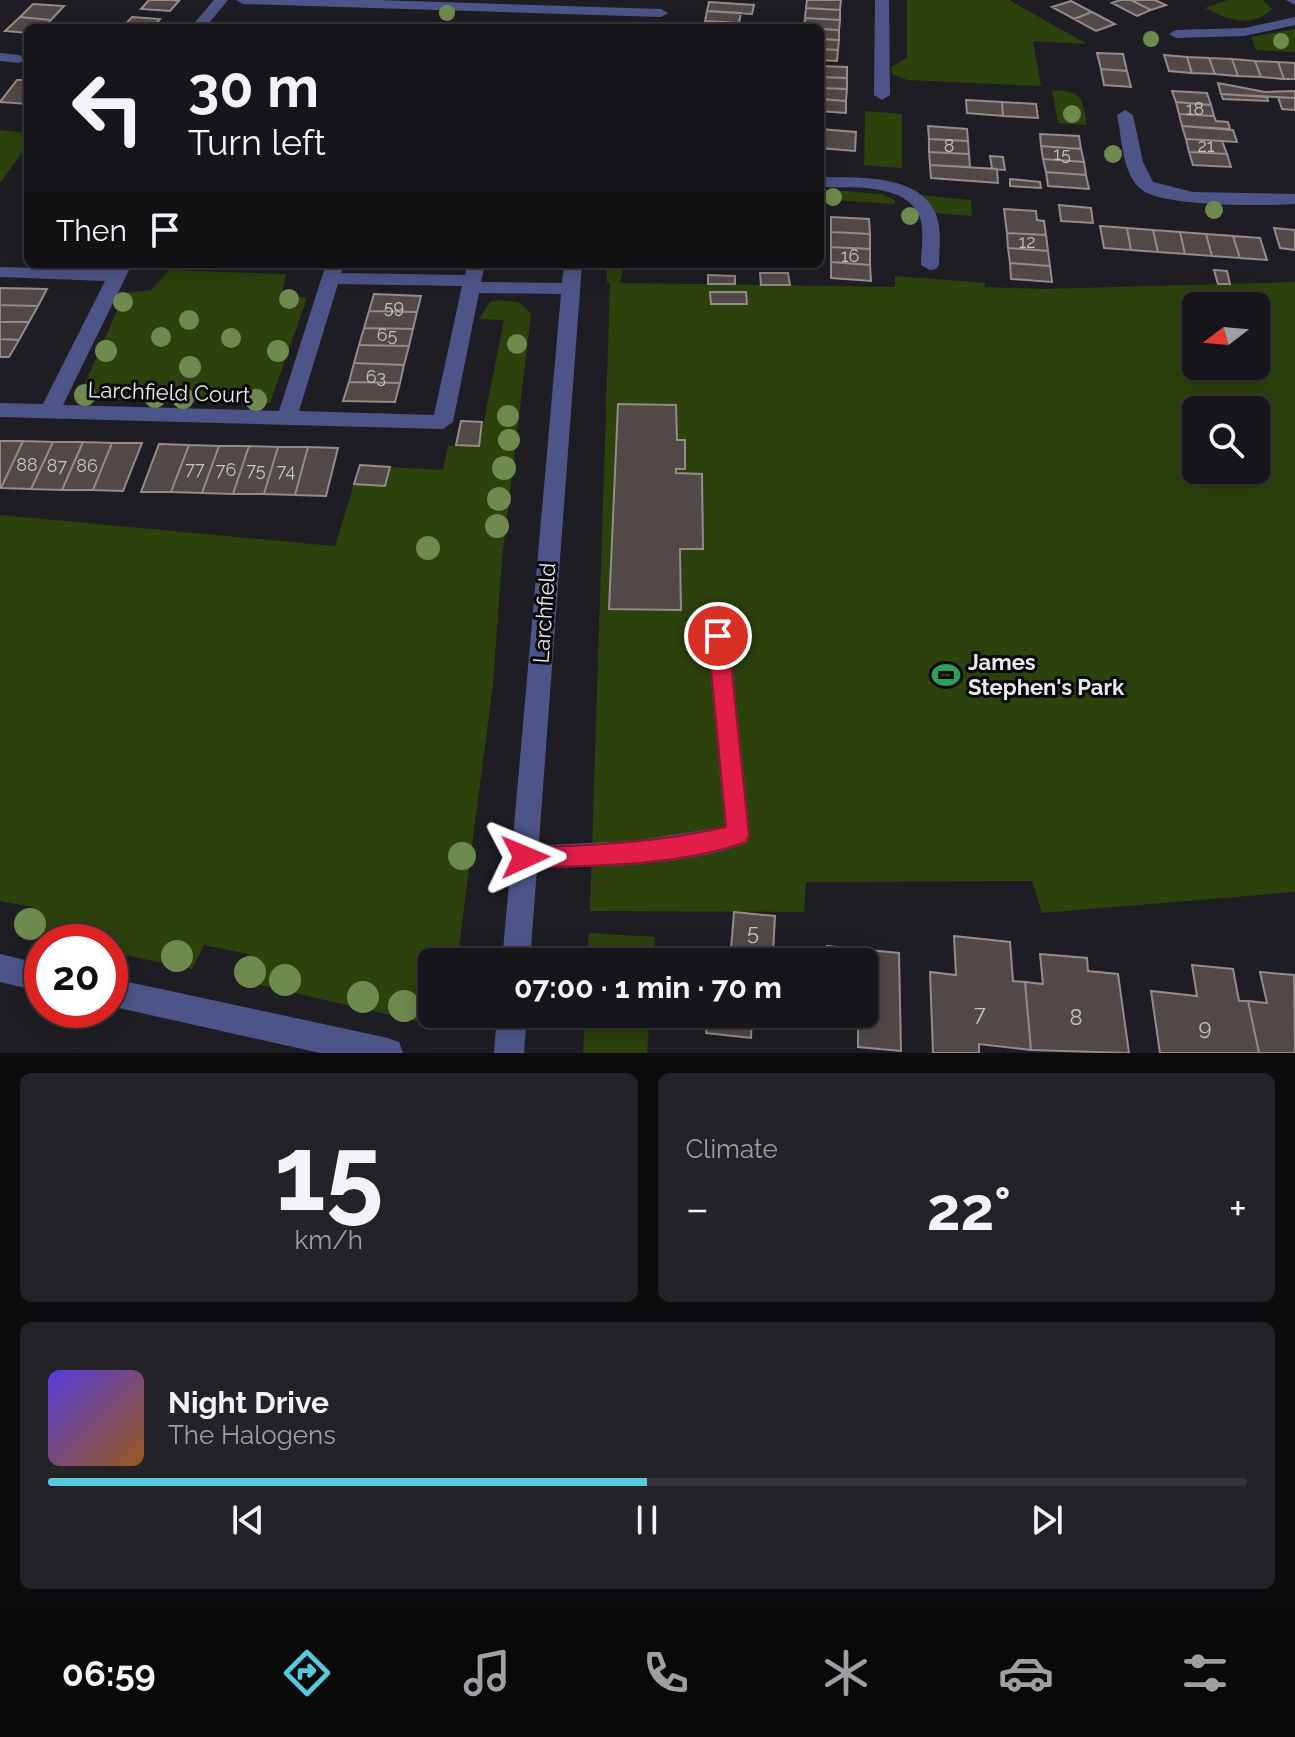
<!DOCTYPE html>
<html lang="en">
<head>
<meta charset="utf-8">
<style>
	:root { --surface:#16161a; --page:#232327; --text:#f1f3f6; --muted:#9e9fa2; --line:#353539; --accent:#55cadf }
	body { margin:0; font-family:Raleway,sans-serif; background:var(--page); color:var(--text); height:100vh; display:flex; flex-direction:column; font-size:30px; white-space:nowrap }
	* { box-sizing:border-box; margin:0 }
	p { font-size:26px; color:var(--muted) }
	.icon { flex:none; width:44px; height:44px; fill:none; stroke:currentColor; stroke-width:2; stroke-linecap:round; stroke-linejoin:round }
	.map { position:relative; height:1053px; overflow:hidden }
	.sheet { display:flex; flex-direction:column; gap:20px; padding:20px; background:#0c0c0e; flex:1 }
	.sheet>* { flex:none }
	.guide { position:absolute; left:24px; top:24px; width:800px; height:244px; border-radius:12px; box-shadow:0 4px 20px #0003,0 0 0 2px var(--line); background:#16161a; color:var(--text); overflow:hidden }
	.needle { width:52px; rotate:254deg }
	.buttons { position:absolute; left:1182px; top:292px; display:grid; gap:16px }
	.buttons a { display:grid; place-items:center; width:88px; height:88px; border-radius:12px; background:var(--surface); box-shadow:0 4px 20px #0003,0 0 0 2px var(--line); font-size:40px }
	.speed { position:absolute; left:24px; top:924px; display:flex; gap:16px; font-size:40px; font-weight:700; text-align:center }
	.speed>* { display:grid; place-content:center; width:104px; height:104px; border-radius:50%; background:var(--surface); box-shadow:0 4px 20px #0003,0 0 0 2px var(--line); line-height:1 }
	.speed .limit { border:12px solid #d22; background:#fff; color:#111 }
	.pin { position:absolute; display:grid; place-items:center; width:68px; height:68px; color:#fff; margin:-34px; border:4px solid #fff; border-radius:50%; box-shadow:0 2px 8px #0007 }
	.me { position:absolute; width:88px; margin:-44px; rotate:89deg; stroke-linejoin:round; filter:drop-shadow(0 0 6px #0008) }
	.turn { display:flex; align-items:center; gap:28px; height:168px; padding:0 32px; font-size:36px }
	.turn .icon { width:104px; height:104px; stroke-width:2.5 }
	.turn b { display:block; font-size:56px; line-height:68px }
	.then { display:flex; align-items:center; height:76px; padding:0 32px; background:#0003; gap:16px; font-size:30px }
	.big { font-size:60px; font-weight:700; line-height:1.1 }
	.sheet .card { flex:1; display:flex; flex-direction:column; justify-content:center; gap:12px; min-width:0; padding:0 28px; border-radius:12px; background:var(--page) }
	.sheet .dial { align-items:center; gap:0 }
	.dial b { font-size:104px; line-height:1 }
	.song { display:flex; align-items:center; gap:24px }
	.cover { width:96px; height:96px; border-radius:12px; background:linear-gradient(135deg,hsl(250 70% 55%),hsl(30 70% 35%)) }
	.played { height:8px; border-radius:4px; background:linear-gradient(90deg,var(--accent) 50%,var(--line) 50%) }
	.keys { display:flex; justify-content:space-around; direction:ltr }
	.heat { display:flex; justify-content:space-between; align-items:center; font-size:44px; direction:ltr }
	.sheet .tiles { flex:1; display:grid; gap:20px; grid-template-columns:1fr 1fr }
	.card:last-child { grid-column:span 2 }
	.trip { position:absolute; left:418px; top:948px; width:460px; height:80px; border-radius:12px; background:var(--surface); box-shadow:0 4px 20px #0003,0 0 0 2px var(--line); font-weight:700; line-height:80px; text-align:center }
	.menu { display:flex; height:128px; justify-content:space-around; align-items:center; background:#09090a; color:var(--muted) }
	.menu .icon { width:56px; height:56px }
	.menu .active { color:var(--accent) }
	.menu b { font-size:36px; color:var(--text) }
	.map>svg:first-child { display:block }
</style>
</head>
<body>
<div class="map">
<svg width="1295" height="1053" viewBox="0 0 1295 1053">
	<rect width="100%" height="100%" fill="#1e1d23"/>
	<!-- green -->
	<path fill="#2c410c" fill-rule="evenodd" d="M907,0h102l78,44 -54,-3 8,45 -134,-6 -15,-6 -1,-7 16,-9z
		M1228,0h35l9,9c-19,20 -46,10 -67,-1z
		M1295,29v23l-39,-2 -5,-13z
		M1052,90c32,2 29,5 35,35l-29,-2z
		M865,111l37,3v54l-38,-3z
		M0,130l28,3v11l-28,39z
		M820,189l61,5 14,6v4l-75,-5z
		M922,195l49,5 1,16 -36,-3z
		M606,264h18l-4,19 275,4v-11l90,7v4l58,2 252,-7v610l-253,21 -10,-32 -226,1 -2,30 -214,-1 20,-628 -3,-1zM1196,306h60v60h-60zM1196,410h60v60h-60z
		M169,270l117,4 -4,20 25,4 -37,105 -192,-4 47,-106 26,-3z
		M499,300l20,2 12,12 -29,246 -9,124 -36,278h-25v52h9l-4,5 -17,3 -181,-42 10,-26 -45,-9 -12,24 -82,-17v-10h-46l-45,-10 14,-25 -33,-6v-386l335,31 19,-62 31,2 5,-19 53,3 5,-24h31l25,-126 -25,-1 11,-17z
		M589,933l66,4 -2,25h-66z
		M585,1014h65l-3,39h-64z"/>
	<!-- building -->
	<path fill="#514947" stroke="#948b89" stroke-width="2" d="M149,0h24l6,1 -9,10 -29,-2z
		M807,0h34l-1,10 -34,-2z
		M1120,0h11l20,10 -14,6 -25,-13z
		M1131,0h24l11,5 -15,5z
		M1071,1l21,11 -18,7 -22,-12z
		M709,2l45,3 -2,9 -45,-3z
		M33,4l31,2 -13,14 -31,-3z
		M806,8l34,2v10l-35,-2z
		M707,11l34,2 -2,10 -34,-2z
		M1092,12l23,12 -19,7 -22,-12z
		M20,17l31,3 -6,5 8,1 -25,2v5l-23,-2z
		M132,17l28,2 -8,9h-30z
		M805,18l35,2 -1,10 -35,-2z
		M705,21l34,2v5h-35z
		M820,29l19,1v10l-19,-1z
		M820,39l19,1 -1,10 -18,-1z
		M820,49l18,1 -1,11 -17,-1z
		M1097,53l26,1 4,17 -26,-2z
		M1164,55l23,2 5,16 -23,-2z
		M1187,57l22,1 6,16 -23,-1z
		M1209,58l23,1 6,17 -23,-2z
		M1232,59l23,2 6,16 -23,-1z
		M1255,61l23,1 6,17 -23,-2z
		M1278,62l17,1v16h-11z
		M820,66l27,1v11l-27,-1z
		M1101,69l26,2 4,16 -27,-2z
		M820,77l27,1v11l-27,-1z
		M17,80h11v24l-28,-2z
		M1218,83l47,9 30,-1v7l-74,-4z
		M820,88l27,1 -1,12 -26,-2z
		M1172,91l35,2 4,12 -35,-3z
		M1221,94l46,3 1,4 -45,-2z
		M1278,97l17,1v12l-13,-1z
		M820,99l26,2v12l-26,-2z
		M966,100l36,2 1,14 -36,-3z
		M1002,102l34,2 2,14 -35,-2z
		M1176,102l35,3 3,11 -35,-2z
		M1179,114l35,2 2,5 12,1 2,7 -48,-3z
		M928,126l39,3 1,12 -39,-2z
		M1182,126l51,4 4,12 -51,-3z
		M820,129l36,3 -1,19 -35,-3z
		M1040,134l39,2 2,13 -40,-3z
		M929,139l39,2 1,13 -40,-2z
		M1186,139l36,2 5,13 -38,-2z
		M1041,146l40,3 3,13 -41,-3z
		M929,152l40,2 1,13 -40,-2z
		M1189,152l38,2 4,13 -38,-2z
		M990,156l13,1 2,13 -13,-1z
		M1043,159l41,3 2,13 -40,-3z
		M930,165l67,4 1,14 -67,-5z
		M1046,172l40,3 3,14 -41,-3z
		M1010,179l30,3 1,6 -31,-2z
		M1059,205l32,3 2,15 -32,-2z
		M1004,209l32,2 1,9 7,1 2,14 -39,-2z
		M831,217l38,2 1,15 -39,-2z
		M1100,226l27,2 4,22 -27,-2z
		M1127,228l26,2 5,22 -27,-2z
		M1274,228l21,2v20l-15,-2z
		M1153,230l27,2 5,22 -27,-2z
		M831,232l39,2v15l-39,-2z
		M1180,232l26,2 6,22 -27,-2z
		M1007,233l39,2 2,16 -40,-3z
		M1206,234l27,2 7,22 -28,-2z
		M1233,236l27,2 7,22 -27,-2z
		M831,247l39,2v16l-39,-3z
		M1008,248l40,3 2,15 -40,-3z
		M831,262l39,3 1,16 -40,-3z
		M1010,263l40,3 2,16 -41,-3z
		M1214,270l13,1 3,13h-12z
		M760,273h28l2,12h-29z
		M708,275l27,1v8h-27z
		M0,289v-1l47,1 -9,17 -38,-1z
		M710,292h36l1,12h-36z
		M374,294l47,2 -4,16 -48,-1z
		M0,305l38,1 -9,16h-29z
		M369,311l48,1 -4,17 -49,-1z
		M0,322h29l-10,18 -19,-1z
		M364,328l49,1 -4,17 -50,-1z
		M0,339l19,1 -10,17h-9z
		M359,345l50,1 -5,19 -50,-2z
		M354,363l50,2 -4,18 -51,-1z
		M349,382l51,1 -5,19 -52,-1z
		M618,404l58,1 1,35h8v29h-9v4l26,1 1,75h-23l1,61 -72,-1z
		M461,421l21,1 -3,24 -23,-1z
		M0,441h23l-22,47h-1z
		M23,441l30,1 -22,47 -30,-1z
		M53,442h30l-21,48 -31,-1z
		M83,442l29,1 -19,47h-31z
		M112,443h30l-19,48 -30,-1z
		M159,444l30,1 -18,47h-30z
		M189,445l30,1 -17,47 -31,-1z
		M219,446h30l-16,48 -31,-1z
		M249,446l29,1 -14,47h-31z
		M278,447h30l-13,48 -31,-1z
		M308,447l30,1 -12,48 -31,-1z
		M360,465l30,2 -5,19 -31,-2z
		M734,912l41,4 -2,38 33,3 -1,5h-93l1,-15 18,2z
		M954,936l56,6 3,39 12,1 6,68 -52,-6v9h-46l-3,-81 26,3z
		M827,946l72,7 2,98 -43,-4v-18l-54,-7v-8h60v-52h-59l1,-5 21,2z
		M1040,954l47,4 1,13 30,3 11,79 -98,-3 -6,-68 18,2z
		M1192,965l41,4 6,32h9l11,52h-99l-9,-62 46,5z
		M1260,972l34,3 1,78h-36l-11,-52 19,2z
		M708,1014h96v8l-52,-5 -1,21 -45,-5z"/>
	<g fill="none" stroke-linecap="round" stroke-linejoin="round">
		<!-- service -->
		<path fill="#4d5588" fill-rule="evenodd" d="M718,628l8,2 3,6 21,199 -3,8c-65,24 -153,24 -222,25l-9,-3 -3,-8 3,-8 9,-3 107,-5 93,-14 -18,-191 3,-6z"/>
		<!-- minor -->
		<path fill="#4d5588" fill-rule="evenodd" d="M214,0h14l-23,28h-15z
			M236,0h141l284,9 7,4 -7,4 -418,-13z
			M875,0h14l1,95 -8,5 -8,-5z
			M1286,0h9v5z
			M1295,17v8l-51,11 -68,2 -7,-4 7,-4 68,-2z
			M0,53l19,2 7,4 -7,4 -19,-2z
			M1125,110l8,5 10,47 10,20 40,10 102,2v10c-30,2 -131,3 -153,-14 -20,-15 -20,-52 -25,-75z
			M820,177c36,1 99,-4 116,37 6,16 3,35 3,51l-3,4 -6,1 -9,-5c0,-15 4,-36 -2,-50 -15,-33 -70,-27 -99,-28z
			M114,264h18l-69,141 216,6 47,-147h18l-3,9 124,2 2,-11h18l-4,18 81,1 2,-19h18l-52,698h-28l59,-668 -82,-1 -26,129 -10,7 -443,-12v-14l43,1 62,-123 -105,-4v-10l111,3zM338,284l124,2 -28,129 -135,-4z
			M0,954l42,10v28l-42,-10z
			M110,978l278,60 11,4 4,11h-83l-210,-47z
			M497,1014h30l-3,39h-30z"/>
	</g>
	<!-- trees -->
	<g fill="#6f8a4e">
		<circle cx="447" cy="13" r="8"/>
		<circle cx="1151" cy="39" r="8"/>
		<circle cx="1281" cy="41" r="8"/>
		<circle cx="1072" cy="114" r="9"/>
		<circle cx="1113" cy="154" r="9"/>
		<circle cx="833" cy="197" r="9"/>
		<circle cx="1214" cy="210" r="9"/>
		<circle cx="910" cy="216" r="9"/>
		<circle cx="289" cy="299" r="10"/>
		<circle cx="123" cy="302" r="10"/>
		<circle cx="189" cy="320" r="10"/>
		<circle cx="161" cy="337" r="10"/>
		<circle cx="231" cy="338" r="10"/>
		<circle cx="517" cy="344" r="10"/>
		<circle cx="106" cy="351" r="11"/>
		<circle cx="278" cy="351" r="11"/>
		<circle cx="190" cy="367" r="11"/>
		<circle cx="85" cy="395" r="11"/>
		<circle cx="155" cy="397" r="11"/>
		<circle cx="183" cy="398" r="11"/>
		<circle cx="256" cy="400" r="11"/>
		<circle cx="508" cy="416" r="11"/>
		<circle cx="509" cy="440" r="11"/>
		<circle cx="504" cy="468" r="12"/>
		<circle cx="499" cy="499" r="12"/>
		<circle cx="497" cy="526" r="12"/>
		<circle cx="428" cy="548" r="12"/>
		<circle cx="462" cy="856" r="14"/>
		<circle cx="30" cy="924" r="16"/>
		<circle cx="177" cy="956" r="16"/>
		<circle cx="250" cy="972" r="16"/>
		<circle cx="285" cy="980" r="16"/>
		<circle cx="363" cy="997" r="16"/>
		<circle cx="404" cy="1006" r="16"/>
	</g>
	<!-- route -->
	<path fill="#e11d48" stroke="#92132f" stroke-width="2" d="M718,628l7,3 3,5 21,199 -3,7c-67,24 -151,24 -221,25l-8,-3 -4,-7 4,-7 8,-3c68,-1 135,-5 201,-20l-18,-191 3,-5z"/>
	<!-- icons -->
	<defs>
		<symbol id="stadium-bare" viewBox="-9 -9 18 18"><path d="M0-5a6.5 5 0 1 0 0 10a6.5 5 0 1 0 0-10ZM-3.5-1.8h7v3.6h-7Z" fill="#2e9e5b" stroke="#08080a" stroke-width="2.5" paint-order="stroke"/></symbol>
	</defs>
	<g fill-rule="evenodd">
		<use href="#stadium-bare" x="926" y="655" width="40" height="40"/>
	</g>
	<g text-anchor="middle" stroke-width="6" stroke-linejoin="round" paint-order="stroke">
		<!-- number labels -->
		<g font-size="18" fill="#c3c1c4">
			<text x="1195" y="115">18</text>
			<text x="949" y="152">8</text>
			<text x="1206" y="152">21</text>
			<text x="1062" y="160">15</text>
			<text x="1027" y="248">12</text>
			<text x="850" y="262">16</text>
			<text x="394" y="313">59</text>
			<text x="387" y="341">65</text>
			<text x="376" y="383">63</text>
			<text x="27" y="471">88</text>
			<text x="57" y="472">87</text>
			<text x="87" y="472">86</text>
			<text x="195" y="475">77</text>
			<text x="226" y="476">76</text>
			<text x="256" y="476">75</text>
			<text x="286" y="477">74</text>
		</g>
		<!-- street labels -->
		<g font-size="22" fill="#e9e9ed" stroke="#08080a">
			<text transform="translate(169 392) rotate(2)" y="8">Larchfield Court</text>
			<text transform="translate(544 613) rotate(-86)" y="8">Larchfield</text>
		</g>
		<!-- poi labels -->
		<g font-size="22" font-weight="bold" fill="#e9e9ed" stroke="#08080a" text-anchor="start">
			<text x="968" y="670">James<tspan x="968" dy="25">Stephen's Park</tspan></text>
		</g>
		<!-- near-number labels -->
		<g font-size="22" fill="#c3c1c4">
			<text x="753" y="940">5</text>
			<text x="980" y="1021">7</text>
			<text x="1076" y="1025">8</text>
			<text x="1205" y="1035">9</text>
		</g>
	</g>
</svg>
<div class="buttons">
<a><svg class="needle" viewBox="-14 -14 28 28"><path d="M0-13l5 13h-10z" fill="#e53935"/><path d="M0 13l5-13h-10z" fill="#9e9fa2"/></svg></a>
<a><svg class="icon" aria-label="search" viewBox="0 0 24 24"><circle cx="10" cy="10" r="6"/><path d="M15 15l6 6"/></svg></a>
</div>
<div class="speed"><div class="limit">20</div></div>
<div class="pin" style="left:718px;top:636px;background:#d93025"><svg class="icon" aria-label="arrive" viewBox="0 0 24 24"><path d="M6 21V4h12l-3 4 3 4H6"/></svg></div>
<svg class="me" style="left:525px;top:857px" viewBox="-20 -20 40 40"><path d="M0-17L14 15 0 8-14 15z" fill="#e11d48" stroke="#fff" stroke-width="4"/></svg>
<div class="trip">07:00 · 1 min · 70 m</div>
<div class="guide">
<div class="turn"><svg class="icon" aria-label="left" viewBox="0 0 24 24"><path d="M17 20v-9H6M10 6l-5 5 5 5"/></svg><div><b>30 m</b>Turn left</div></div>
<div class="then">Then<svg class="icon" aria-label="arrive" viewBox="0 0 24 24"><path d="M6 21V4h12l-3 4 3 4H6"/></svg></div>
</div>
</div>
<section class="sheet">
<div class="tiles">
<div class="card dial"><b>15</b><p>km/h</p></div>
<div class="card"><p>Climate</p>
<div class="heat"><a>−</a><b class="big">22°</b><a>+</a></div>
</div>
<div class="card">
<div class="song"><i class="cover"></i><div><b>Night Drive</b><p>The Halogens</p></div></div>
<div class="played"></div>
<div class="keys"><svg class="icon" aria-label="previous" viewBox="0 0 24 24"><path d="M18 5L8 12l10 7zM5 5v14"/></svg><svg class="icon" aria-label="pause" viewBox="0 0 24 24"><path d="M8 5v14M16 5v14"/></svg><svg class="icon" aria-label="next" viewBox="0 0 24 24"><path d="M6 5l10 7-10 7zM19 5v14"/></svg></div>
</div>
</div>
</section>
<nav class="menu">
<b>06:59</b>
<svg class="icon active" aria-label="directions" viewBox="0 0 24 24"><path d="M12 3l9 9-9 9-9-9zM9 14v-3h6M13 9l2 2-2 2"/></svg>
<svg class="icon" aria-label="music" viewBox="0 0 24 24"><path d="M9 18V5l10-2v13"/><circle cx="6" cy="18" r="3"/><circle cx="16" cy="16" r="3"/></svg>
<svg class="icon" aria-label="phone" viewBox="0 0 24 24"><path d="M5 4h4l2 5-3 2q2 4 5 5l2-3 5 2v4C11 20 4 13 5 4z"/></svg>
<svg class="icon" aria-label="climate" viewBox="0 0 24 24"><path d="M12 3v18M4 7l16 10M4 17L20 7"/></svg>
<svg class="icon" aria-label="car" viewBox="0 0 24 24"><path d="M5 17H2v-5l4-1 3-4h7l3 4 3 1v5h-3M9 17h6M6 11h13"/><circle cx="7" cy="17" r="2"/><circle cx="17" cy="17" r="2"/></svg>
<svg class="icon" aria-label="filters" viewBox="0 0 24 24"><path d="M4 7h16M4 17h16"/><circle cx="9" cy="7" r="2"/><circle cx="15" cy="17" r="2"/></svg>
</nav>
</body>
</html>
